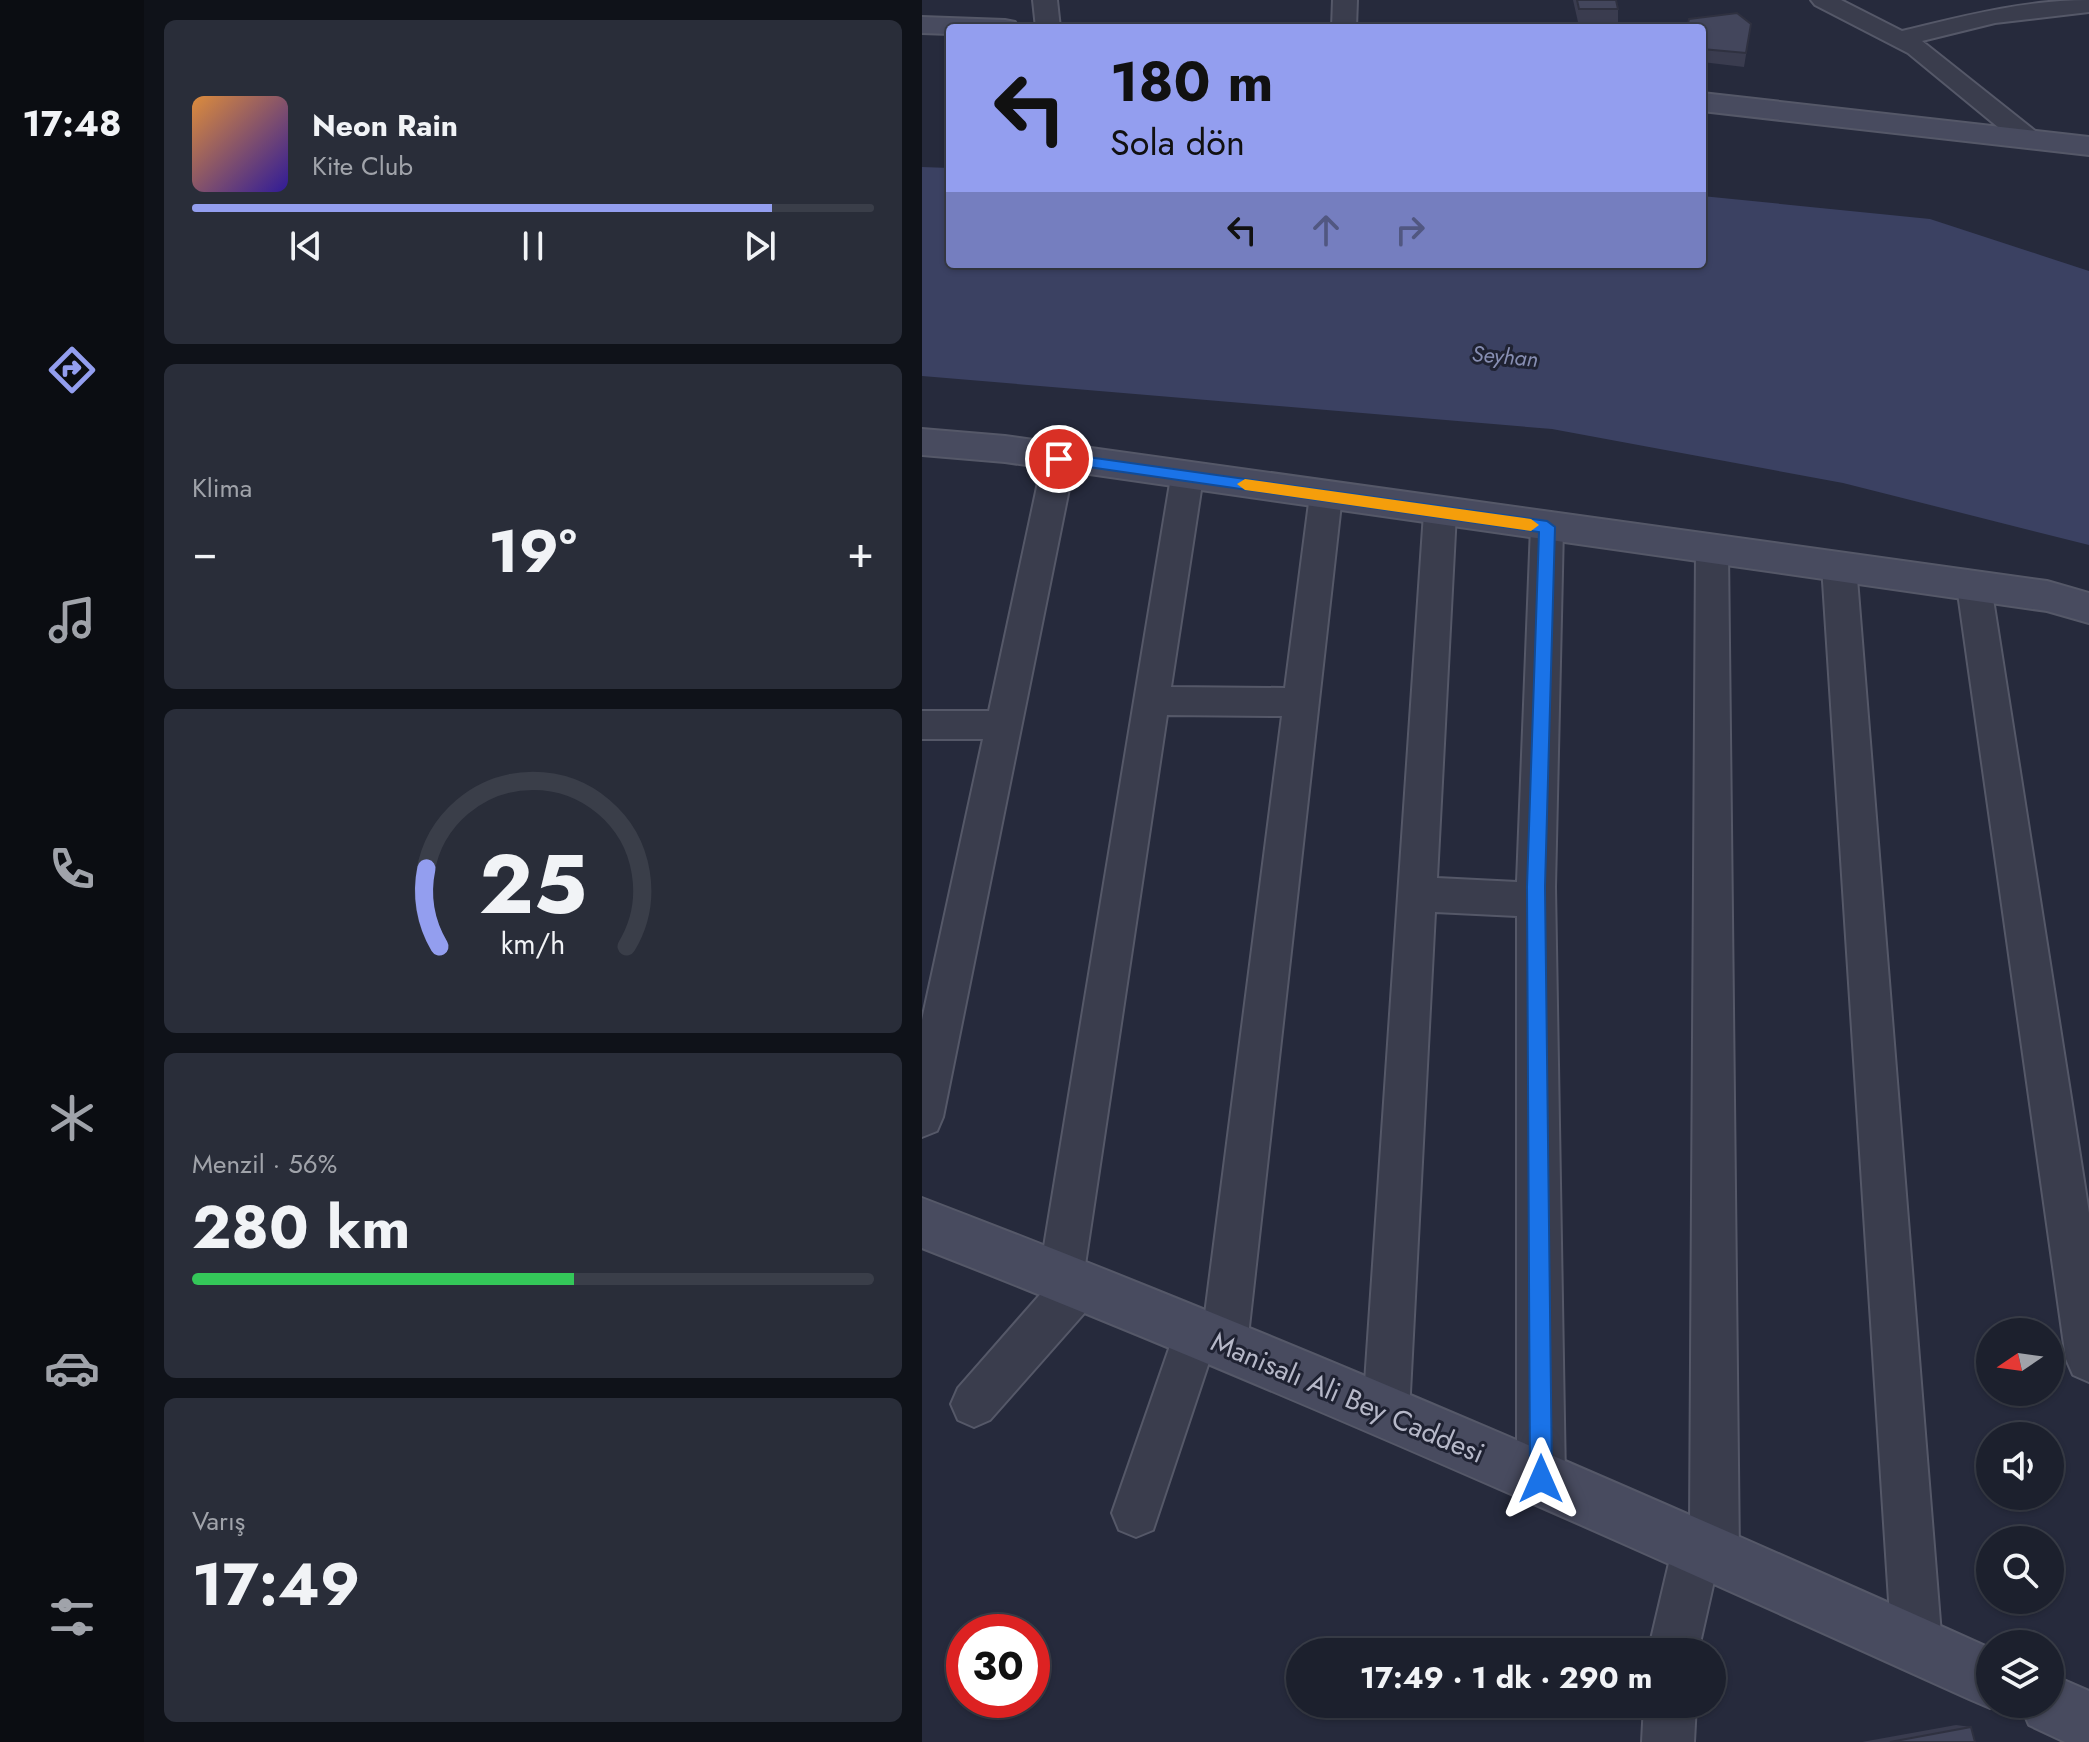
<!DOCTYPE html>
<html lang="tr">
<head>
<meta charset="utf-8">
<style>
	:root { --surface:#1c202d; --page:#292d39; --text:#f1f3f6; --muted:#a0a3aa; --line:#3a3e49; --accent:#939eef }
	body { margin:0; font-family:Jost,sans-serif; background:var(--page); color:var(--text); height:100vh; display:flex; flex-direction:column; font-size:30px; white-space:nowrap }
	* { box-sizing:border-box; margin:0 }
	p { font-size:26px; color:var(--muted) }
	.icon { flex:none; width:44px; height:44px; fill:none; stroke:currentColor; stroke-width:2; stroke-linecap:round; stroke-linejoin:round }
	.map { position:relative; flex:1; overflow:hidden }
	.drawer { display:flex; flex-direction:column; gap:20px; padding:20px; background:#0f1219; width:778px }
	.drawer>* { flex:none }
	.banner { position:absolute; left:24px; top:24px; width:760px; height:244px; border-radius:8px; box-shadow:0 2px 6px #0004,0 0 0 2px var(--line); background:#939eef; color:#111; overflow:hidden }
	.needle { width:52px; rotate:257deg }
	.tools { position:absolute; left:1054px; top:1318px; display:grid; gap:16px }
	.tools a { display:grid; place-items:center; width:88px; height:88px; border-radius:50%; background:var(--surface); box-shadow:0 2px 6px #0004,0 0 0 2px var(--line); font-size:40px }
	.speed { position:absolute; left:24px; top:1614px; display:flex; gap:16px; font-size:40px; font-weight:700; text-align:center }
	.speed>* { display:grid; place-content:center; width:104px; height:104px; border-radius:50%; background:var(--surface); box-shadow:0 2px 6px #0004,0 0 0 2px var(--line); line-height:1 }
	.speed .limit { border:12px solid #d22; background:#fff; color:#111 }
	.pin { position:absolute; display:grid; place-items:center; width:68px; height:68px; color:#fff; margin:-34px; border:4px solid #fff; border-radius:50%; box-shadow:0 2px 8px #0007 }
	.me { position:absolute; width:88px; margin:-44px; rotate:0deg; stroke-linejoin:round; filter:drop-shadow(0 0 6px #0008) }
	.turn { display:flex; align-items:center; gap:28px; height:168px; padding:0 32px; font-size:36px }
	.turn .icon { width:104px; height:104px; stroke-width:2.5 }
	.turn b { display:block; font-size:56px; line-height:68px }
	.lanes { display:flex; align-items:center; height:76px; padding:0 32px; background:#0003; justify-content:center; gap:40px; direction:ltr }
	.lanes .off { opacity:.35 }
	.big { font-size:60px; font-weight:700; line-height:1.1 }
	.drawer .card { flex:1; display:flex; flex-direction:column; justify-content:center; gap:12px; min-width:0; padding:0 28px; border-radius:12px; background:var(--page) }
	.drawer .dial { align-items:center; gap:0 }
	.dial svg { height:208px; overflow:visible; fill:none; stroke:var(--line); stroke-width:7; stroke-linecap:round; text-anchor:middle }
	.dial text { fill:var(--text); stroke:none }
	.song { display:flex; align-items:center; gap:24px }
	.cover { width:96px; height:96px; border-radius:12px; background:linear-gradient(135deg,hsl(30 70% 55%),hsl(250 70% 35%)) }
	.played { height:8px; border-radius:4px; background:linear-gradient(90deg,var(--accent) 85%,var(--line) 85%) }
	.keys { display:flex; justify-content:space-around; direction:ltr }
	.heat { display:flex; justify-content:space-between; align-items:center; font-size:44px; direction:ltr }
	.charge { height:12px; border-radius:6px; background:linear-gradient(90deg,#34c759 56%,var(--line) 0) }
	.trip { position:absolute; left:364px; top:1638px; width:440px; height:80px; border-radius:40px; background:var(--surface); box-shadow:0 2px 6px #0004,0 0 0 2px var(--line); font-weight:700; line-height:80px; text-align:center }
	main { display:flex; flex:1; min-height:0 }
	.tab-bar { display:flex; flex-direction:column; width:144px; justify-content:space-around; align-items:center; background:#0b0d12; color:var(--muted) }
	.tab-bar .icon { width:56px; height:56px }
	.tab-bar .active { color:var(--accent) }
	.tab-bar b { font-size:36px; color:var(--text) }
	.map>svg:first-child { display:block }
</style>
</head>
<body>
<main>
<nav class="tab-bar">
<b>17:48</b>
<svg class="icon active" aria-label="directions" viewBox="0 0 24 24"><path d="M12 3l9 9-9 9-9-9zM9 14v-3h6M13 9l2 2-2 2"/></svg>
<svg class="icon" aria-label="music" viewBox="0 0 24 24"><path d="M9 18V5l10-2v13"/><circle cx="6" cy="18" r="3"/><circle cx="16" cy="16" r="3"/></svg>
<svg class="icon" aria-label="phone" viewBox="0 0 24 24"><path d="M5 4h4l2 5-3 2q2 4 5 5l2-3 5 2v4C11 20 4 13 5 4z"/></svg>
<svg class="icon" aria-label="climate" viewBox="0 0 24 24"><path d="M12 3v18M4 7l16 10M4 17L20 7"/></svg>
<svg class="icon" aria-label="car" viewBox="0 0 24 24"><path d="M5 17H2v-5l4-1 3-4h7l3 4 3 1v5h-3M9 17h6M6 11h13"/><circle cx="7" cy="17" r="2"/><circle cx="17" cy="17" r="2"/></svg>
<svg class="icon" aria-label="filters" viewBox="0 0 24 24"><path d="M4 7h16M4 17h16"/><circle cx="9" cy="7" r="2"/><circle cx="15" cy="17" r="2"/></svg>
</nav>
<section class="drawer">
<div class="card">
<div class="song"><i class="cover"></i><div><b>Neon Rain</b><p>Kite Club</p></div></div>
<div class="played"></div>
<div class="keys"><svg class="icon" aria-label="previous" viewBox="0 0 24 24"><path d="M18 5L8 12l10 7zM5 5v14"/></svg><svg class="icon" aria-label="pause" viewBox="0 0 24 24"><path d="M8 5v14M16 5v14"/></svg><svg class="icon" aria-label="next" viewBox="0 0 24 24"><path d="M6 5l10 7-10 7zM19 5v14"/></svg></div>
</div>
<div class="card"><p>Klima</p>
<div class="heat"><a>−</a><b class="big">19°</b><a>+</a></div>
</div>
<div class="card dial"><svg viewBox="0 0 100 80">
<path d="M14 69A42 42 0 1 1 86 69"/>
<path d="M14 69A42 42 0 0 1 9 39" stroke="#939eef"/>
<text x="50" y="56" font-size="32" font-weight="700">25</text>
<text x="50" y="72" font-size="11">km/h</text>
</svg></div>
<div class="card"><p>Menzil · 56%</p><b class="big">280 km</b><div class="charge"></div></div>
<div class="card"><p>Varış</p><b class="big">17:49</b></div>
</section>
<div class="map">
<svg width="1167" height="1742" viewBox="0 0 1167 1742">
	<rect width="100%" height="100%" fill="#262a3c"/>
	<!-- water -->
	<path fill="#3b4162" d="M0,167l28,1v96h752v-68l228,23 159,52v274l-246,-62 -291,-54 -630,-53z"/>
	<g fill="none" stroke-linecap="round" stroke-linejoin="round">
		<defs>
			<path id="street" d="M111,0h24l3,28h-24z
				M411,0h24l-1,28h-24z
				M889,0h30l61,31c62,-15 123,-31 187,-31v12l-94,11 -73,18 117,93 4,6 -4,6h-18l-113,-93 -93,-48z
				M137,448l11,3 5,8 -132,658 -6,14 -15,6v-117l61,-281h-61v-28h67l54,-252 5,-8z
				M265,466l11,3 5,8 -32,210 114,1 25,-193 5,-8 11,-4 11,4 5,8 -95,850 -7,16 -16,7 -15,-6 -56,168 -17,7 -17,-7 -7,-17 68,-196 16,-7 9,4 77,-598 -115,-1 -82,550 10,4 6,16 -6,16 -105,119 -16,7 -16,-7 -7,-16 7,-16 86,-98 -5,-13 132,-800 5,-8z
				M518,501l11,4 5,8 -19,365 80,4 14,-355 5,-8 11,-4 11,4 5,8 -8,360 10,592 -7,17 -17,7 -17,-7 -7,-17v-563l-82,-4 -26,500 -6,17 -17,6 -17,-6 -6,-17 61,-899 5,-8z
				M790,539l12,3 4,9 11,1005 -8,17 -17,8 -16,71h-50l25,-106 7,-17 10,-4 6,-974 4,-9z
				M917,554l12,3 5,9 86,1081 -7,18 -18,7 -18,-7 -7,-18 -70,-1081 5,-9z
				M1052,573l12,4 5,9 98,627v169l-16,-7 -7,-16 -109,-773 5,-9z
				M722,1704h52l-2,38h-52z"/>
			<path id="secondary" d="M0,17l83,3 10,2 4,6h-69v6l-28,-1z
				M780,93l387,44v18l-387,-44z
				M0,429l83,7 1042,145 42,12v30l-42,-12 -1042,-149 -83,-7z
				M0,1198c361,138 715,292 1068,450v56h9l-9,4 -21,-9c-346,-157 -693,-312 -1047,-451z
				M1128,1674l39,17v51h-24l-36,-17 -9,-21h30z"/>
		</defs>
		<!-- street casing -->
		<use href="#street" stroke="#555868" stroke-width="4"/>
		<!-- secondary casing -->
		<use href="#secondary" stroke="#555868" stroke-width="4"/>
		<!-- street -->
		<use href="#street" fill="#3a3d4d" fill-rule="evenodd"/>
		<!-- secondary -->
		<use href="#secondary" fill="#484b5f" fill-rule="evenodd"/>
	</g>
	<!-- wall -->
	<path fill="#3a3c4f" d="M651,0h43l2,9v13h-40z
		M829,24l-7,43 -42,-5v-34z
		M1034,1725l15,2 4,15h-113z"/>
	<!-- building -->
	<path fill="#43465c" stroke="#2f3140" stroke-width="2" d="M655,0h39l2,9h-39z
		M815,13l14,11 -5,29 -44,-4v-21h-15l2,-9z
		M1049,1727l4,15h-85z"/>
	<!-- route -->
	<path fill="#1a73e8" stroke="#114b97" stroke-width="2" d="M137,453l488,68 8,6 -10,360 7,592 -3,8 -8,3 -8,-3 -3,-8 -3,-592 12,-355 -485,-70 -3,-3z"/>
	<!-- slow -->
	<path fill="#f59e0b" d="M323,479l286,40 8,6 -8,6 -286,-41 -8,-6z"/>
	<g text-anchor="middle" stroke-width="6" stroke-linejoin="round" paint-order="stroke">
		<!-- far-water labels -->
		<g font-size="22" font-style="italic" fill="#878eb2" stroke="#1f2232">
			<text transform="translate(583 356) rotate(5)" y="8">Seyhan</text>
		</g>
		<!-- near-street labels -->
		<g font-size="28" fill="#b6b8c8" stroke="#1f2232">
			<text transform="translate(426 1397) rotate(23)" y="10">Manisalı Ali Bey Caddesi</text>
		</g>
	</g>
</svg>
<div class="tools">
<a><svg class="needle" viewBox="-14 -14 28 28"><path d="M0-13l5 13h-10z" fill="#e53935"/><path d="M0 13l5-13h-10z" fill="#a0a3aa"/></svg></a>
<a><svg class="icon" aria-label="sound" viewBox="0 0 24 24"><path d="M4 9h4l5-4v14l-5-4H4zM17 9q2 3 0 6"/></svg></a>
<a><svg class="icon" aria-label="search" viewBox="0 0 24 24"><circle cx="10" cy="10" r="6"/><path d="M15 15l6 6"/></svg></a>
<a><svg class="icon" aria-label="layers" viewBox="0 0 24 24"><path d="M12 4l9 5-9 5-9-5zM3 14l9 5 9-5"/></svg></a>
</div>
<div class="speed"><div class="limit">30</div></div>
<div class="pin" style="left:137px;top:459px;background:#d93025"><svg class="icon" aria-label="arrive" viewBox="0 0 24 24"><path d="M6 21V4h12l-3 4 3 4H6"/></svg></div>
<svg class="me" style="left:619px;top:1479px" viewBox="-20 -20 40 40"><path d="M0-17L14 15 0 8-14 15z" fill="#1a73e8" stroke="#fff" stroke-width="4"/></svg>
<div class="trip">17:49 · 1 dk · 290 m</div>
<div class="banner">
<div class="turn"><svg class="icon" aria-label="left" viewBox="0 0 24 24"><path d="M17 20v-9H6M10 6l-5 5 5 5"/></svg><div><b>180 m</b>Sola dön</div></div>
<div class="lanes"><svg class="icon" aria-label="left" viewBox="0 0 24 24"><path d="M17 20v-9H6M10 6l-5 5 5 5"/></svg><svg class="icon off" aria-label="ahead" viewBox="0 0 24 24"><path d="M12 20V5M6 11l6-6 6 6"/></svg><svg class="icon off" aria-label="right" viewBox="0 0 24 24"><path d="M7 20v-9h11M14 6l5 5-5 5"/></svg></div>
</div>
</div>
</main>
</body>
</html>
